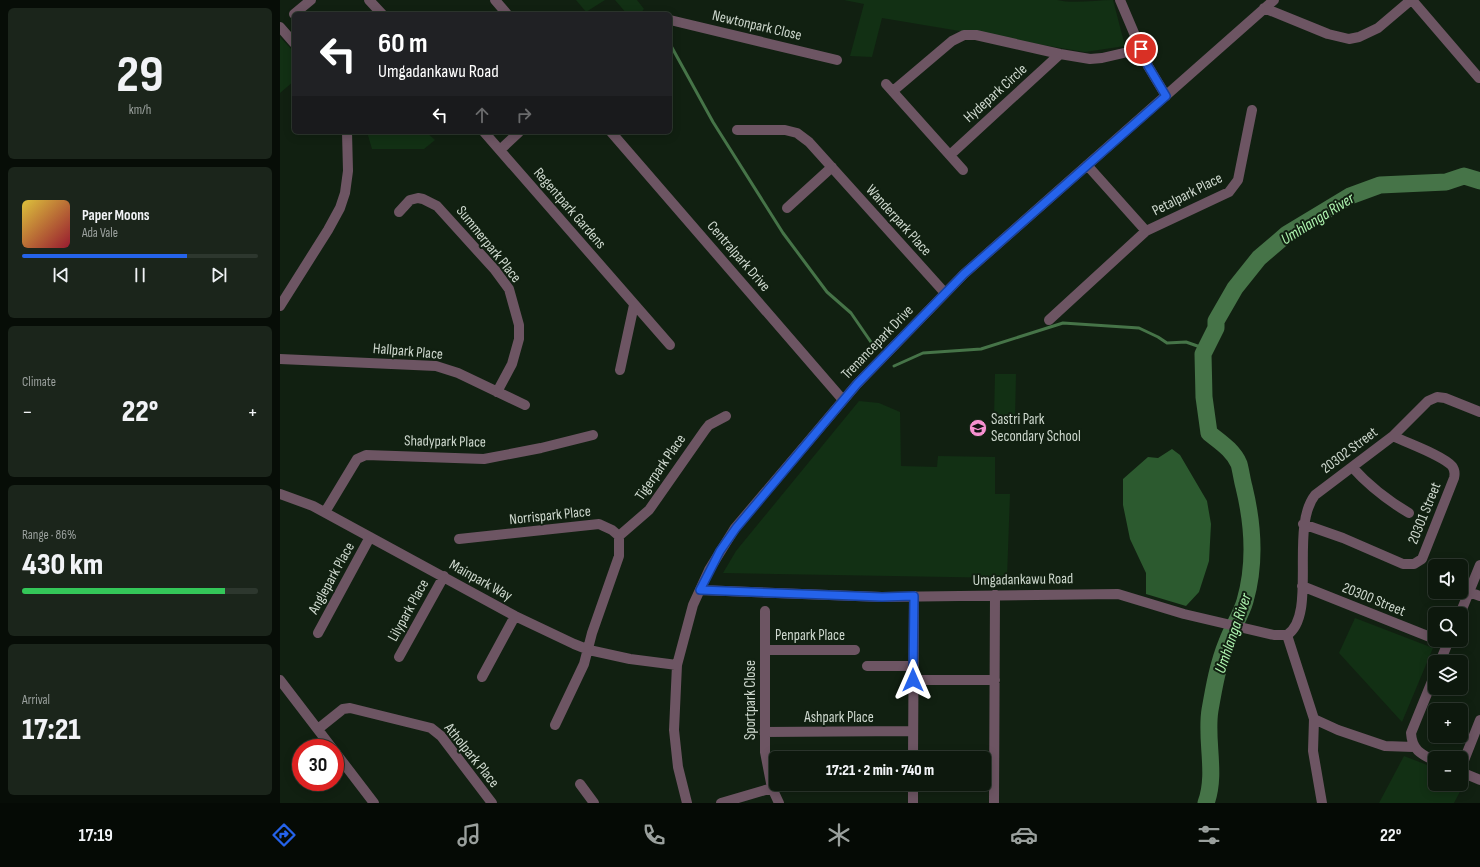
<!DOCTYPE html>
<html lang="en">
<head>
<meta charset="utf-8">
<style>
	:root { --surface:#0d180d; --page:#1b251b; --text:#f1f3f6; --muted:#9aa09d; --line:#2d372e; --accent:#2563eb }
	body { margin:0; font-family:"Sofia Sans Condensed",sans-serif; background:var(--page); color:var(--text); height:100vh; display:flex; flex-direction:column; font-size:15px; white-space:nowrap }
	* { box-sizing:border-box; margin:0 }
	p { font-size:13px; color:var(--muted) }
	.icon { flex:none; width:22px; height:22px; fill:none; stroke:currentColor; stroke-width:2; stroke-linecap:round; stroke-linejoin:round }
	.map { position:relative; flex:1; overflow:hidden }
	.drawer { display:flex; flex-direction:column; gap:8px; padding:8px; background:#070d07; width:280px }
	.drawer>* { flex:none }
	.banner { position:absolute; left:12px; top:12px; width:380px; height:122px; border-radius:6px; box-shadow:0 2px 10px #0003,0 0 0 1px var(--line); background:#202124; color:#fff; overflow:hidden }
	.fabs { position:absolute; left:1148px; top:559px; display:grid; gap:8px }
	.fabs a { display:grid; place-items:center; width:40px; height:40px; border-radius:6px; background:var(--surface); box-shadow:0 2px 10px #0003,0 0 0 1px var(--line); font-size:20px }
	.speed { position:absolute; left:12px; top:739px; display:flex; gap:8px; font-size:20px; font-weight:700; text-align:center }
	.speed>* { display:grid; place-content:center; width:52px; height:52px; border-radius:50%; background:var(--surface); box-shadow:0 2px 10px #0003,0 0 0 1px var(--line); line-height:1 }
	.speed .limit { border:6px solid #d22; background:#fff; color:#111 }
	.pin { position:absolute; display:grid; place-items:center; width:34px; height:34px; color:#fff; margin:-17px; border:2px solid #fff; border-radius:50%; box-shadow:0 1px 4px #0007 }
	.me { position:absolute; width:44px; margin:-22px; rotate:0deg; stroke-linejoin:round; filter:drop-shadow(0 0 3px #0008) }
	.turn { display:flex; align-items:center; gap:14px; height:84px; padding:0 20px; font-size:18px }
	.turn .icon { width:52px; height:52px; stroke-width:2.5 }
	.turn b { display:block; font-size:28px; line-height:34px }
	.lanes { display:flex; align-items:center; height:38px; padding:0 20px; background:#0003; justify-content:center; gap:20px; direction:ltr }
	.lanes .off { opacity:.35 }
	.big { font-size:30px; font-weight:800; line-height:1.1 }
	.drawer .tile { flex:1; display:flex; flex-direction:column; justify-content:center; gap:6px; min-width:0; padding:0 14px; border-radius:6px; background:var(--page) }
	.drawer .dial { align-items:center; gap:0 }
	.dial b { font-size:52px; line-height:1 }
	.song { display:flex; align-items:center; gap:12px }
	.cover { width:48px; height:48px; border-radius:6px; background:linear-gradient(135deg,hsl(50 70% 55%),hsl(350 70% 35%)) }
	.played { height:4px; border-radius:2px; background:linear-gradient(90deg,var(--accent) 70%,var(--line) 70%) }
	.keys { display:flex; justify-content:space-around; direction:ltr }
	.heat { display:flex; justify-content:space-between; align-items:center; font-size:22px; direction:ltr }
	.charge { height:6px; border-radius:3px; background:linear-gradient(90deg,#34c759 86%,var(--line) 0) }
	.trip { position:absolute; left:489px; top:751px; width:222px; height:40px; border-radius:6px; background:var(--surface); box-shadow:0 2px 10px #0003,0 0 0 1px var(--line); font-weight:800; line-height:40px; text-align:center }
	.dock { display:flex; height:64px; justify-content:space-around; align-items:center; background:#050a05; color:var(--muted) }
	.dock .icon { width:28px; height:28px }
	.dock .selected { color:var(--accent) }
	.dock b { font-size:18px; color:var(--text) }
	main { display:flex; flex:1; min-height:0 }
	.map>svg:first-child { display:block }
</style>
</head>
<body>
<main>
<section class="drawer">
<div class="tile dial"><b>29</b><p>km/h</p></div>
<div class="tile">
<div class="song"><i class="cover"></i><div><b>Paper Moons</b><p>Ada Vale</p></div></div>
<div class="played"></div>
<div class="keys"><svg class="icon" aria-label="previous" viewBox="0 0 24 24"><path d="M18 5L8 12l10 7zM5 5v14"/></svg><svg class="icon" aria-label="pause" viewBox="0 0 24 24"><path d="M8 5v14M16 5v14"/></svg><svg class="icon" aria-label="next" viewBox="0 0 24 24"><path d="M6 5l10 7-10 7zM19 5v14"/></svg></div>
</div>
<div class="tile"><p>Climate</p>
<div class="heat"><a>−</a><b class="big">22°</b><a>+</a></div>
</div>
<div class="tile"><p>Range · 86%</p><b class="big">430 km</b><div class="charge"></div></div>
<div class="tile"><p>Arrival</p><b class="big">17:21</b></div>
</section>
<div class="map">
<svg width="1200" height="803" viewBox="0 0 1200 803">
	<rect width="100%" height="100%" fill="#112011"/>
	<!-- green -->
	<path fill="#123014" d="M296,0h29l-19,12z
		M335,0h22l7,9 -4,5h-13z
		M564,0h213c17,4 38,0 56,0l12,46 -40,6 -203,-34 -10,39 -22,-1 14,-52z
		M0,37l14,15v29l-14,12z
		M87,132h59l9,8 -11,9h-52z
		M715,374h21l-1,44h-21z
		M579,401l20,2 21,9 1,54 36,1 1,-11 57,1v37h15l-3,84 -284,-5 13,-22z
		M1075,618l78,30 -31,74 -63,-69z
		M1124,756l31,12v16h26v-6l5,2 -12,23h-75z"/>
	<!-- forest -->
	<path fill="#2c5a2f" d="M892,449l8,6 27,46 4,23 -2,37 -10,31 -13,14 -40,-12v-21l-16,-34 -7,-34v-26l25,-22 10,1z"/>
	<g fill="none" stroke-linecap="round" stroke-linejoin="round">
		<!-- stream -->
		<path stroke="#467448" stroke-width="3" d="M390,44l43,78 70,111 44,59 24,21 22,32
			M614,366l29,-13 58,-4 82,-26 76,5 19,9 9,6 19,-1 20,7"/>
		<!-- river -->
		<path stroke="#467448" stroke-width="17" d="M926,803c11,-30 -1,-63 4,-93 4,-23 8,-46 17,-68 5,-14 14,-27 18,-41 11,-38 8,-77 -1,-114 -2,-7 -3,-16 -5,-23 -6,-14 -19,-22 -30,-31l-5,-36 -1,-43 13,-26v-7l19,-33 24,-30 28,-24 63,-38 30,-11 66,-3 18,-6 16,5"/>
		<!-- minor -->
		<path stroke="#6d5563" stroke-width="10" d="M89,0l13,14
			M215,0l12,14
			M840,0l28,66 18,30
			M1132,0l67,78
			M984,8l64,26 21,5 10,-2 19,-9 33,-28
			M14,14l17,-14
			M390,20l167,40
			M0,27l14,16
			M606,84l77,86
			M613,91l59,-50 12,-6h12l84,19 30,5 12,-1 39,-9
			M457,130h48l12,3 12,9 136,151
			M204,132l186,213
			M331,132l232,268
			M220,150l19,-18
			M670,155l110,-101
			M807,165l59,66
			M507,208l45,-41
			M119,212l11,-12 8,-2 5,1 14,7 58,64 14,19 10,36v14l-7,25 -15,28
			M0,306l48,-76 12,-22 5,-15 3,-22 -1,-39
			M769,320l97,-89 83,-39 9,-12 14,-70
			M0,359l156,7 22,7 67,32
			M340,370l14,-65
			M1072,467c17,19 35,33 57,46
			M0,494l33,12 202,110 59,28 15,6 41,9 47,6
			M45,512l32,-53 9,-4 118,4 57,-11 52,-13
			M1023,524l40,14 60,26h11l8,-5 32,-81c1,-4 1,-8 -2,-12 -10,-11 -45,-23 -59,-30
			M339,536l30,-26 56,-80 4,-5 17,-9
			M179,539l140,-15 13,6 7,6v20l-27,77 -8,31 -29,61
			M1022,586l133,53
			M420,590l182,7 236,-3 66,20 90,21h13c31,-20 2,-107 28,-140l78,-59 35,-35 9,-4 8,1 35,14
			M1189,592l11,4
			M485,611v141l7,36 7,15
			M1180,614l20,-49
			M38,633l52,-96
			M1007,635l27,84 24,11 47,16 29,1
			M486,650h89
			M119,657l45,-81
			M1160,662l9,-22
			M587,666h46
			M1155,674l-24,59c1,17 10,21 24,28
			M202,677l33,-61
			M0,680l52,68
			M633,680h82
			M1034,719l-1,32 9,52
			M38,729l25,-20 7,-1 81,20 10,8 51,67
			M484,732l149,-1
			M55,752l39,51
			M633,758l1,-162
			M704,759h10
			M1181,768l19,-48
			M1181,772l19,8
			M300,784l14,19
			M407,803l-9,-36 -4,-37 3,-65 16,-60 16,-35 26,-42 122,-144 107,-110 310,-274
			M441,803l51,-15
			M633,803v-19
			M714,803l1,-208"/>
	</g>
	<g fill="none" stroke-linecap="round" stroke-linejoin="round">
		<defs>
			<path id="route" d="M633,680l1,-84 -32,1 -182,-7 20,-39 16,-23 121,-144 107,-110 202,-178 -18,-30 -7,-17"/>
		</defs>
		<!-- route casing -->
		<use href="#route" stroke="#184099" stroke-width="10"/>
		<!-- route -->
		<use href="#route" stroke="#2563eb" stroke-width="7"/>
	</g>
	<!-- icons -->
	<defs>
		<symbol id="school-disc" viewBox="-11 -11 22 22"><circle r="9.5" fill="#f690d0" stroke="#112011"/><path d="M0-5L7-2L0 1L-7-2ZM-4 1L0 2.5L4 1V4Q0 6-4 4Z" fill="#111"/></symbol>
	</defs>
	<g fill-rule="evenodd">
		<use href="#school-disc" x="688" y="418" width="20" height="20"/>
	</g>
	<g text-anchor="middle" stroke-width="4" stroke-linejoin="round" paint-order="stroke">
		<!-- street labels -->
		<g font-size="15" fill="#ced8ce" stroke="#112011">
			<text transform="translate(477 25) rotate(13)" y="5">Newtonpark Close</text>
			<text transform="translate(715 93) rotate(-42)" y="5">Hydepark Circle</text>
			<text transform="translate(907 194) rotate(-27)" y="5">Petalpark Place</text>
			<text transform="translate(290 208) rotate(49)" y="5">Regentpark Gardens</text>
			<text transform="translate(619 220) rotate(48)" y="5">Wanderpark Place</text>
			<text transform="translate(209 244) rotate(51)" y="5">Summerpark Place</text>
			<text transform="translate(459 256) rotate(49)" y="5">Centralpark Drive</text>
			<text transform="translate(597 342) rotate(-46)" y="5">Trenancepark Drive</text>
			<text transform="translate(128 351) rotate(5)" y="5">Hallpark Place</text>
			<text transform="translate(165 441) rotate(1)" y="5">Shadypark Place</text>
			<text transform="translate(1069 450) rotate(-37)" y="5">20302 Street</text>
			<text transform="translate(380 467) rotate(-55)" y="5">Tigerpark Place</text>
			<text transform="translate(1144 513) rotate(-68)" y="5">20301 Street</text>
			<text transform="translate(270 515) rotate(-6)" y="5">Norrispark Place</text>
			<text transform="translate(51 578) rotate(-61)" y="5">Anglepark Place</text>
			<text transform="translate(743 579) rotate(-1)" y="5">Umgadankawu Road</text>
			<text transform="translate(201 580) rotate(29)" y="5">Mainpark Way</text>
			<text transform="translate(1094 599) rotate(22)" y="5">20300 Street</text>
			<text transform="translate(128 610) rotate(-61)" y="5">Lilypark Place</text>
			<text x="530" y="640">Penpark Place</text>
			<text transform="translate(470 700) rotate(-90)" y="5">Sportpark Close</text>
			<text x="559" y="722">Ashpark Place</text>
			<text transform="translate(192 755) rotate(51)" y="5">Atholpark Place</text>
		</g>
		<!-- poi labels -->
		<g font-size="15" fill="#ced8ce" stroke="#112011" text-anchor="start">
			<text x="711" y="424">Sastri Park<tspan x="711" dy="17">Secondary School</tspan></text>
		</g>
		<!-- water labels -->
		<g font-size="16" font-style="italic" fill="#aef4af" stroke="#112011">
			<text transform="translate(1037 218) rotate(-32)" y="6">Umhlanga River</text>
			<text transform="translate(952 633) rotate(-71)" y="6">Umhlanga River</text>
		</g>
	</g>
</svg>
<div class="fabs">
<a><svg class="icon" aria-label="sound" viewBox="0 0 24 24"><path d="M4 9h4l5-4v14l-5-4H4zM17 9q2 3 0 6"/></svg></a>
<a><svg class="icon" aria-label="search" viewBox="0 0 24 24"><circle cx="10" cy="10" r="6"/><path d="M15 15l6 6"/></svg></a>
<a><svg class="icon" aria-label="layers" viewBox="0 0 24 24"><path d="M12 4l9 5-9 5-9-5zM3 14l9 5 9-5"/></svg></a>
<a>+</a>
<a>−</a>
</div>
<div class="speed"><div class="limit">30</div></div>
<div class="pin" style="left:861px;top:49px;background:#d93025"><svg class="icon" aria-label="arrive" viewBox="0 0 24 24"><path d="M6 21V4h12l-3 4 3 4H6"/></svg></div>
<svg class="me" style="left:633px;top:680px" viewBox="-20 -20 40 40"><path d="M0-17L14 15 0 8-14 15z" fill="#2563eb" stroke="#fff" stroke-width="4"/></svg>
<div class="trip">17:21 · 2 min · 740 m</div>
<div class="banner">
<div class="turn"><svg class="icon" aria-label="left" viewBox="0 0 24 24"><path d="M17 20v-9H6M10 6l-5 5 5 5"/></svg><div><b>60 m</b>Umgadankawu Road</div></div>
<div class="lanes"><svg class="icon" aria-label="left" viewBox="0 0 24 24"><path d="M17 20v-9H6M10 6l-5 5 5 5"/></svg><svg class="icon off" aria-label="ahead" viewBox="0 0 24 24"><path d="M12 20V5M6 11l6-6 6 6"/></svg><svg class="icon off" aria-label="right" viewBox="0 0 24 24"><path d="M7 20v-9h11M14 6l5 5-5 5"/></svg></div>
</div>
</div>
</main>
<nav class="dock">
<b>17:19</b>
<svg class="icon selected" aria-label="directions" viewBox="0 0 24 24"><path d="M12 3l9 9-9 9-9-9zM9 14v-3h6M13 9l2 2-2 2"/></svg>
<svg class="icon" aria-label="music" viewBox="0 0 24 24"><path d="M9 18V5l10-2v13"/><circle cx="6" cy="18" r="3"/><circle cx="16" cy="16" r="3"/></svg>
<svg class="icon" aria-label="phone" viewBox="0 0 24 24"><path d="M5 4h4l2 5-3 2q2 4 5 5l2-3 5 2v4C11 20 4 13 5 4z"/></svg>
<svg class="icon" aria-label="climate" viewBox="0 0 24 24"><path d="M12 3v18M4 7l16 10M4 17L20 7"/></svg>
<svg class="icon" aria-label="car" viewBox="0 0 24 24"><path d="M5 17H2v-5l4-1 3-4h7l3 4 3 1v5h-3M9 17h6M6 11h13"/><circle cx="7" cy="17" r="2"/><circle cx="17" cy="17" r="2"/></svg>
<svg class="icon" aria-label="filters" viewBox="0 0 24 24"><path d="M4 7h16M4 17h16"/><circle cx="9" cy="7" r="2"/><circle cx="15" cy="17" r="2"/></svg>
<b>22°</b>
</nav>
</body>
</html>
